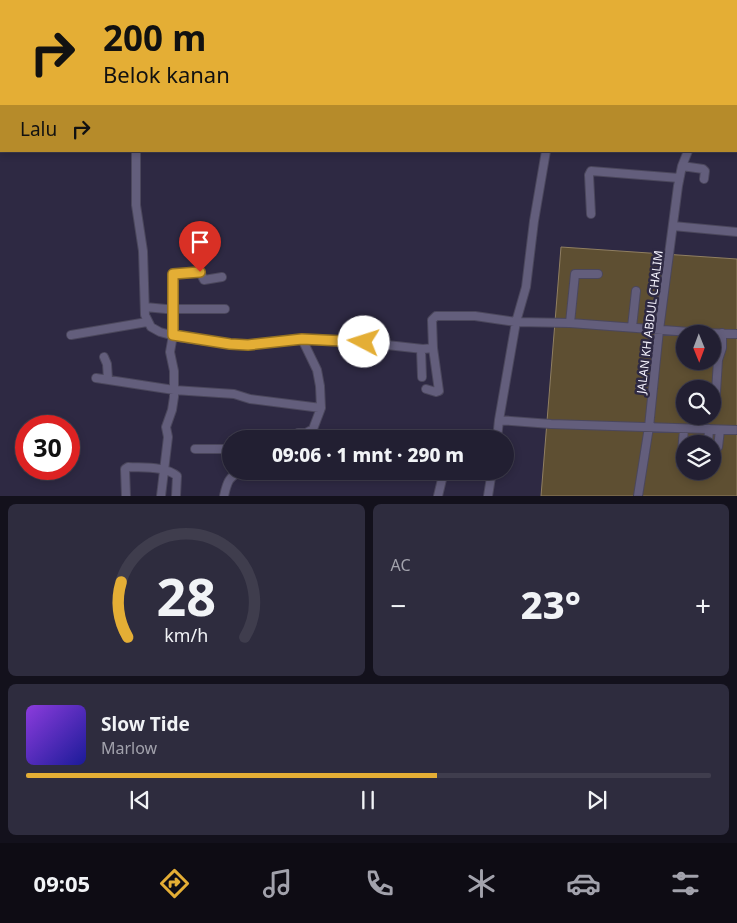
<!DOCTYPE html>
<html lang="id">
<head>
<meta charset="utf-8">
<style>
	:root { --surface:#221f32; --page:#2e2c3e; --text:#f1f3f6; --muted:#a2a2ac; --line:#3f3d4d; --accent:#e4ae35 }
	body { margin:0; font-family:"Noto Sans",sans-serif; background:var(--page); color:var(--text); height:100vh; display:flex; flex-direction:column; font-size:19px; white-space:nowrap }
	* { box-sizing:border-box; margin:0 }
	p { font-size:16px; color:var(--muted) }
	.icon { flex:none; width:28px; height:28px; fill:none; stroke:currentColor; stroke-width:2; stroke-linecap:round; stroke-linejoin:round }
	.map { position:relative; height:496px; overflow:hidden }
	.drawer { display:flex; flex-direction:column; gap:8px; padding:8px; background:#13111c; flex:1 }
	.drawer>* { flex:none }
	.banner { position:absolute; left:0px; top:0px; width:738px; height:152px; box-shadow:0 2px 8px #0003,0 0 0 1px var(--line); background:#e4ae35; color:#111; overflow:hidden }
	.needle { width:32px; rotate:179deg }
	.tools { position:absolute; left:676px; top:325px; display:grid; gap:10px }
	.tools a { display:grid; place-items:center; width:45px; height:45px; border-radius:50%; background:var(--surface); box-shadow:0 2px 8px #0003,0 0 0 1px var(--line); font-size:25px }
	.speed { position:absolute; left:15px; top:415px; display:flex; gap:10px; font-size:25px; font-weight:700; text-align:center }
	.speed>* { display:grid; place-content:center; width:65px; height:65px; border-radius:50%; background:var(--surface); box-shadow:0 2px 8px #0003,0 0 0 1px var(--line); line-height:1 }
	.speed .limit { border:8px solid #d22; background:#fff; color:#111 }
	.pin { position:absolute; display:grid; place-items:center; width:42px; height:42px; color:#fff; margin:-51px -21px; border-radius:50% 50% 50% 0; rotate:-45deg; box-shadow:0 0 5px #0007 }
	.pin .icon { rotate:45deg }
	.me { position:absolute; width:55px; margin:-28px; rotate:275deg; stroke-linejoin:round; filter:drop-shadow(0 0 4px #0008) }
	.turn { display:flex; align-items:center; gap:18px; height:105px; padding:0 20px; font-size:22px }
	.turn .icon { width:65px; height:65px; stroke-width:2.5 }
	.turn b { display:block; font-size:35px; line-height:42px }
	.then { display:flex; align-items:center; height:48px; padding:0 20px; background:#0003; gap:10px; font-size:19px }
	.big { font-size:38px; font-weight:800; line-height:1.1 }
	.drawer .widget { flex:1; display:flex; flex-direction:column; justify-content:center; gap:8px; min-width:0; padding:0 18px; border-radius:8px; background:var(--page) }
	.drawer .dial { align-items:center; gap:0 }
	.dial svg { height:130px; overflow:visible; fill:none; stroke:var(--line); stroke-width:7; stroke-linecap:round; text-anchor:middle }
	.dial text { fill:var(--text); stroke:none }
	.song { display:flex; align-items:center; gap:15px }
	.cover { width:60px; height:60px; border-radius:8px; background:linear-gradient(135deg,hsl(270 70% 55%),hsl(240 70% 35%)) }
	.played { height:5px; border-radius:2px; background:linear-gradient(90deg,var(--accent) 60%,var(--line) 60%) }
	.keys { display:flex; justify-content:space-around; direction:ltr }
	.heat { display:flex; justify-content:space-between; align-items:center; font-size:28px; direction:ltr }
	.drawer .tiles { flex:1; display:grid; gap:8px; grid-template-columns:1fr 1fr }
	.widget:last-child { grid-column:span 2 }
	.trip { position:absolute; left:222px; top:430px; width:292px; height:50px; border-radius:25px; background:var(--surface); box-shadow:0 2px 8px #0003,0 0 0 1px var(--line); font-weight:800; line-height:50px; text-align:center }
	.tab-bar { display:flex; height:80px; justify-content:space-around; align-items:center; background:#0e0c14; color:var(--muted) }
	.tab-bar .icon { width:35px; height:35px }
	.tab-bar .on { color:var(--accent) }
	.tab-bar b { font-size:22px; color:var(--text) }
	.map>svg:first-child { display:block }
</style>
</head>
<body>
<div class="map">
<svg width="737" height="496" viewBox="0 0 737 496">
	<rect width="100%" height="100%" fill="#2e2943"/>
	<!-- building -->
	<path fill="#5e4f32" stroke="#907f61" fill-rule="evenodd" d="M561,247l176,12v237h-196zM685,334h27v27h-27zM685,389h27v27h-27zM685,444h27v27h-27z"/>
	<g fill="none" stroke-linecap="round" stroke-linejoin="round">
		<defs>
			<path id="minor" d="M52,0v1
				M105,0v1
				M511,0l19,1
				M314,1l1,-1
				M425,1l1,-1
				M567,1v-1
				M652,1v-1
				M736,33h1
				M736,88h1
				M736,139h1
				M136,151v54l7,46 2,64 6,12 9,5 18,5 52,7 18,1 54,-6 76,5 45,5 10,-1 -1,-28 4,-4h39l41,6 54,1 133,10 34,1
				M546,151l-12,70 -8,66 -10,35 -17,98 52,4 186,6
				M682,166l21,3 2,2 -1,8
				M591,214l-2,-39 2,-4 88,7
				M673,226l64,6
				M145,307l21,2h59
				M570,323l5,-49h23
				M632,327l4,-36
				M71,335l76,-13
				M421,349l1,28
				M104,357l3,7 1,15
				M96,378l78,12 60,4 16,5 71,9
				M426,389l10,3 3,-1 -6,-43
				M715,408l3,-48 4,-12v-15
				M291,439l7,-6h8l7,-4 8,-21 -1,-22 -3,-16 -15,-31
				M497,439l2,-19
				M708,444l1,-15
				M712,448l4,1 2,-2 2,-17
				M195,449h36
				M681,465l3,-36
				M126,496l-1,-27 3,-2c15,1 38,-1 49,9l-1,20
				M161,496l7,-59 -2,-10 6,-17 2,-13v-26l-4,-19 3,-17 1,-26 -1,-35 27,-2 4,8 18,-3
				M224,496c3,-14 5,-20 18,-25
				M438,496l6,-25
				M488,496l4,-25
				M638,496l11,-69 10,-97 19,-144 4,-20 6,-15"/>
		</defs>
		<!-- minor casing -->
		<use href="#minor" stroke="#4b475c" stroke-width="10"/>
		<!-- minor -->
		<use href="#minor" stroke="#635e7c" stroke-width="8"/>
	</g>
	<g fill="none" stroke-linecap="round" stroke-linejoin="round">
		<defs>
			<path id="route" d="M200,272l-27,2v61l57,9 18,1 54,-6 62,3"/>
		</defs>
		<!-- route casing -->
		<use href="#route" stroke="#947122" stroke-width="12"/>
		<!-- route -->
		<use href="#route" stroke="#e4ae35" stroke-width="9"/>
	</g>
	<g text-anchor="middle" stroke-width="5" stroke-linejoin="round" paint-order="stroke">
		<!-- street labels -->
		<g font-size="12" fill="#f4f2fd" stroke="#2e2943">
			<text transform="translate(650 322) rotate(-83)" y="4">JALAN KH ABDUL CHALIM</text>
		</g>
	</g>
</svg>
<div class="tools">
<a><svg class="needle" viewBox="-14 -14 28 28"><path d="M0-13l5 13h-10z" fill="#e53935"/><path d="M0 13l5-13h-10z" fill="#a2a2ac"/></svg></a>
<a><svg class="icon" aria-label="search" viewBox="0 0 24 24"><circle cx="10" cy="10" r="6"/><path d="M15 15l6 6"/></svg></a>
<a><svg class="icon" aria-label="layers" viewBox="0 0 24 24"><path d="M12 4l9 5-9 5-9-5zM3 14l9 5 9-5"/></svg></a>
</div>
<div class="speed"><div class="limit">30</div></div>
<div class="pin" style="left:200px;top:272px;background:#d93025"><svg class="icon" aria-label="arrive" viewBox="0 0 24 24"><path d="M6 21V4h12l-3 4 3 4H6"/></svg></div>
<svg class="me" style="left:364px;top:342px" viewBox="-20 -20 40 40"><circle r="19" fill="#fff"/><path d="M0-13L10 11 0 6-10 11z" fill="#e4ae35"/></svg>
<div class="trip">09:06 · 1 mnt · 290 m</div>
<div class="banner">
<div class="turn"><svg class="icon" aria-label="right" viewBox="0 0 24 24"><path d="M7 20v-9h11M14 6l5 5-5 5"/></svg><div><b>200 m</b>Belok kanan</div></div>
<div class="then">Lalu<svg class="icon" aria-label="right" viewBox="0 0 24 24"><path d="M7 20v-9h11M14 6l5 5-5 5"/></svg></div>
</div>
</div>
<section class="drawer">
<div class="tiles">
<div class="widget dial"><svg viewBox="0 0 100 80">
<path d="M14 69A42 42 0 1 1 86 69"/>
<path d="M14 69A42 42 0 0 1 10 35" stroke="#e4ae35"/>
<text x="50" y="56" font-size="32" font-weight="700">28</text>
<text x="50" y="72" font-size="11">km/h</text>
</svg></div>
<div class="widget"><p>AC</p>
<div class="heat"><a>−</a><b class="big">23°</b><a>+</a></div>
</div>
<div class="widget">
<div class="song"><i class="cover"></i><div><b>Slow Tide</b><p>Marlow</p></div></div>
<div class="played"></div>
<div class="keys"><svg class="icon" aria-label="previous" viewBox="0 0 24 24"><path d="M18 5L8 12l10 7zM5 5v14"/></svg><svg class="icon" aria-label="pause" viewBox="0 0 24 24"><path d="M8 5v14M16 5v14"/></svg><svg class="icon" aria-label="next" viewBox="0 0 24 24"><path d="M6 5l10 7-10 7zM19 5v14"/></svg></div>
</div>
</div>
</section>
<nav class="tab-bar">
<b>09:05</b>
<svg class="icon on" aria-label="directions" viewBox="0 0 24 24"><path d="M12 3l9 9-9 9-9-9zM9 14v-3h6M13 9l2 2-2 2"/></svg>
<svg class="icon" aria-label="music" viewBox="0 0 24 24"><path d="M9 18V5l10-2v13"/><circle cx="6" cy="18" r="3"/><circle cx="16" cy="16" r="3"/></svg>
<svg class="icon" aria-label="phone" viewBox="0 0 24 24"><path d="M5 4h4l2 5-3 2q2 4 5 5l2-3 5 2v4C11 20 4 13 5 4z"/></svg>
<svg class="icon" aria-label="climate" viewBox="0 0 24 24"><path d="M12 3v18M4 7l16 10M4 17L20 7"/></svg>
<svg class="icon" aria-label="car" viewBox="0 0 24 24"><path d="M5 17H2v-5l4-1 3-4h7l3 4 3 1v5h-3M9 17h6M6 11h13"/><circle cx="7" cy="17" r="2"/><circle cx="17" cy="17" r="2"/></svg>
<svg class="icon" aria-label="filters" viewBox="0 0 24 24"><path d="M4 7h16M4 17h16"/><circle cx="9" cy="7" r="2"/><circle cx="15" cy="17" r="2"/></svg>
</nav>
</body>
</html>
